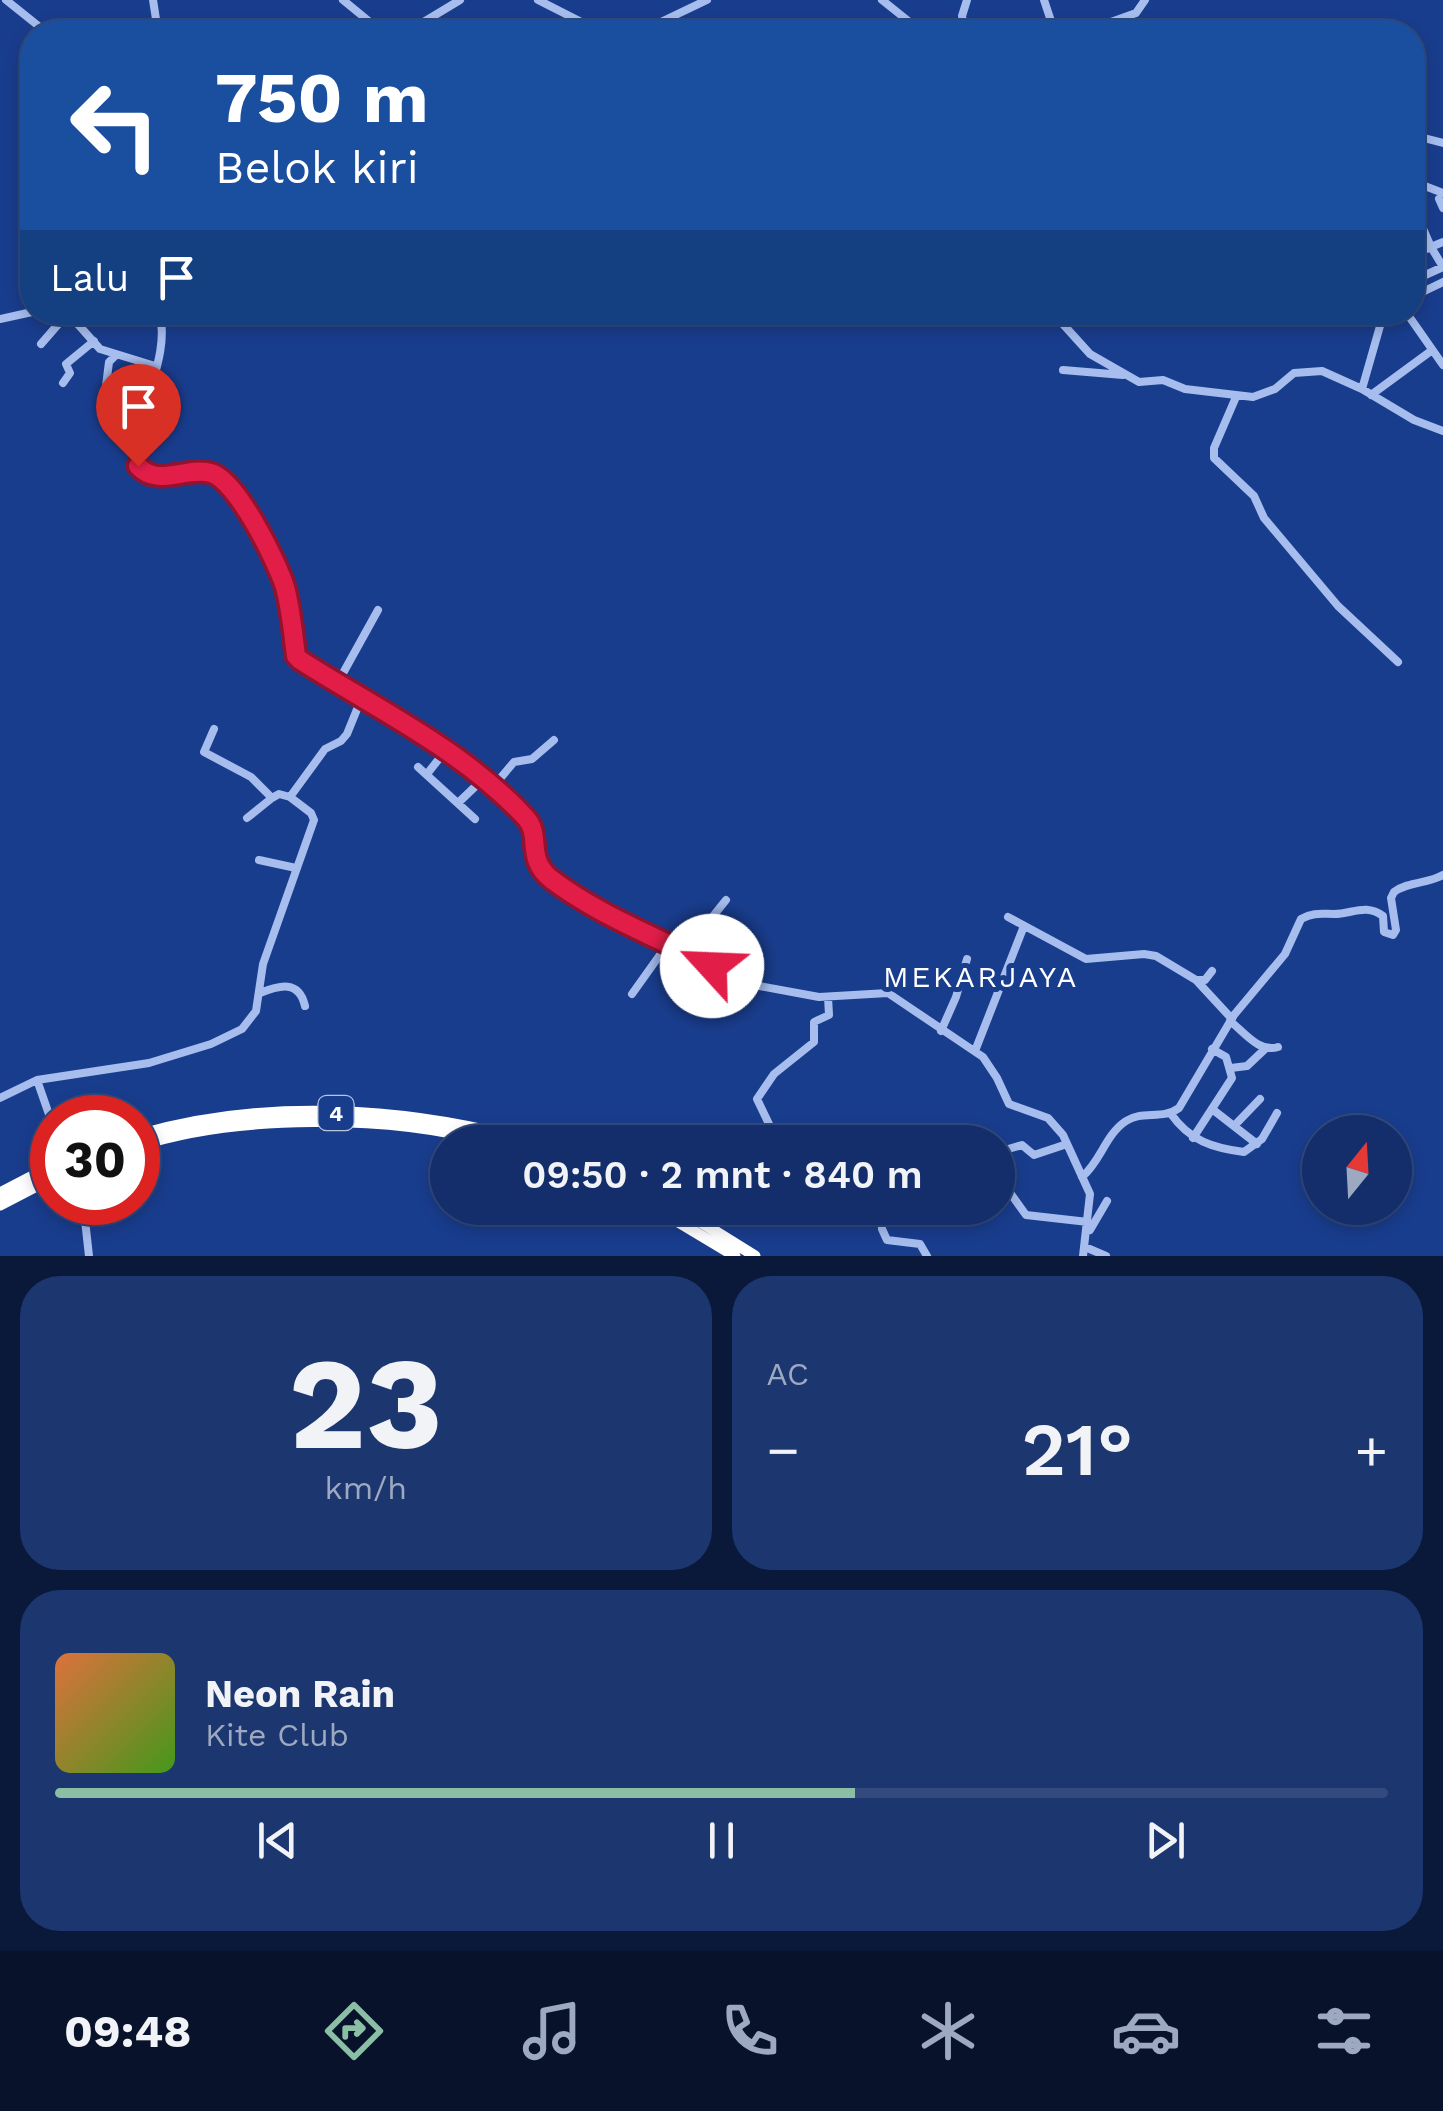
<!DOCTYPE html>
<html lang="id">
<head>
<meta charset="utf-8">
<style>
	:root { --surface:#132e6a; --page:#1c3670; --text:#f1f3f6; --muted:#9da8c1; --line:#324a7e; --accent:#8abfa5 }
	body { margin:0; font-family:"Work Sans",sans-serif; background:var(--page); color:var(--text); height:100vh; display:flex; flex-direction:column; font-size:38px; white-space:nowrap }
	* { box-sizing:border-box; margin:0 }
	p { font-size:32px; color:var(--muted) }
	.icon { flex:none; width:55px; height:55px; fill:none; stroke:currentColor; stroke-width:2; stroke-linecap:round; stroke-linejoin:round }
	.map { position:relative; height:1256px; overflow:hidden }
	.details { display:flex; flex-direction:column; gap:20px; padding:20px; background:#0a193a; flex:1 }
	.details>* { flex:none }
	.guide { position:absolute; left:20px; top:20px; width:1405px; height:305px; border-radius:40px; box-shadow:0 5px 15px #0003,0 0 0 2px var(--line); background:#1a4fa0; color:#fff; overflow:hidden }
	.needle { width:65px; rotate:18deg }
	.tools { position:absolute; left:1302px; top:1115px; display:grid; gap:20px }
	.tools a { display:grid; place-items:center; width:110px; height:110px; border-radius:50%; background:var(--surface); box-shadow:0 5px 15px #0003,0 0 0 2px var(--line); font-size:50px }
	.speed { position:absolute; left:30px; top:1095px; display:flex; gap:20px; font-size:50px; font-weight:700; text-align:center }
	.speed>* { display:grid; place-content:center; width:130px; height:130px; border-radius:50%; background:var(--surface); box-shadow:0 5px 15px #0003,0 0 0 2px var(--line); line-height:1 }
	.speed .limit { border:15px solid #d22; background:#fff; color:#111 }
	.pin { position:absolute; display:grid; place-items:center; width:85px; height:85px; color:#fff; margin:-102px -42px; border-radius:50% 50% 50% 0; rotate:-45deg; box-shadow:0 0 10px #0007 }
	.pin .icon { rotate:45deg }
	.me { position:absolute; width:110px; margin:-55px; rotate:295deg; stroke-linejoin:round; filter:drop-shadow(0 0 8px #0008) }
	.turn { display:flex; align-items:center; gap:35px; height:210px; padding:0 30px; font-size:45px }
	.turn .icon { width:130px; height:130px; stroke-width:2.5 }
	.turn b { display:block; font-size:70px; line-height:85px }
	.then { display:flex; align-items:center; height:95px; padding:0 30px; background:#0003; gap:20px; font-size:38px }
	.big { font-size:75px; font-weight:600; line-height:1.1 }
	.details .tile { flex:1; display:flex; flex-direction:column; justify-content:center; gap:15px; min-width:0; padding:0 35px; border-radius:40px; background:var(--page) }
	.details .dial { align-items:center; gap:0 }
	.dial b { font-size:130px; line-height:1 }
	.song { display:flex; align-items:center; gap:30px }
	.cover { width:120px; height:120px; border-radius:15px; background:linear-gradient(135deg,hsl(20 70% 55%),hsl(100 70% 35%)) }
	.played { height:10px; border-radius:5px; background:linear-gradient(90deg,var(--accent) 60%,var(--line) 60%) }
	.keys { display:flex; justify-content:space-around; direction:ltr }
	.heat { display:flex; justify-content:space-between; align-items:center; font-size:55px; direction:ltr }
	.details .tiles { flex:1; display:grid; gap:20px; grid-template-columns:1fr 1fr }
	.tile:last-child { grid-column:span 2 }
	.trip { position:absolute; left:430px; top:1125px; width:585px; height:100px; border-radius:50px; background:var(--surface); box-shadow:0 5px 15px #0003,0 0 0 2px var(--line); font-weight:600; line-height:100px; text-align:center }
	.menu { display:flex; height:160px; justify-content:space-around; align-items:center; background:#08122a; color:var(--muted) }
	.menu .icon { width:70px; height:70px }
	.menu .selected { color:var(--accent) }
	.menu b { font-size:45px; color:var(--text) }
	.map>svg:first-child { display:block }
</style>
</head>
<body>
<div class="map">
<svg width="1443" height="1256" viewBox="0 0 1443 1256">
	<rect width="100%" height="100%" fill="#193d8d"/>
	<g fill="none" stroke-linecap="round" stroke-linejoin="round">
		<!-- minor -->
		<path stroke="#a6bdee" stroke-width="8" d="M6,0l40,32
			M153,0l5,32
			M343,0l39,32
			M538,0l63,32
			M882,0l40,32
			M1044,0l10,30
			M407,32l53,-32
			M640,32l67,-32
			M965,32l-3,-16 5,-16
			M995,32h75
			M1083,32l53,-19 9,-13
			M1412,135l31,8
			M1412,187l5,-4 26,10
			M1439,199l4,9
			M1412,203l19,44 12,20
			M1412,255l31,-13
			M1412,281l31,-14
			M1412,297l31,-15
			M67,312l33,37 55,17
			M159,312c14,46 -28,105 -21,154 20,21 48,0 73,7 26,7 66,89 74,114 6,22 7,46 12,69l65,41
			M1052,312l38,42 49,28 24,-2 22,9 68,8 22,-8 19,-16 28,-2 40,18 52,31 29,11
			M1406,312l37,53
			M1025,314l1,-2
			M0,319l32,-7
			M41,344l27,-31
			M116,355l-7,7 -4,32 15,7 25,3
			M1063,370l60,5
			M63,383l7,-10 -4,-9 28,-23
			M1362,389l22,-77
			M1371,395l60,-44
			M1236,397l-22,51v10l40,38 10,22 74,88 60,56
			M337,684l41,-74
			M214,729l-10,23 47,25 21,21 7,-4 11,3
			M418,767l57,52
			M427,774l19,-24
			M492,788l22,-26 18,-3 22,-19
			M458,803l24,-23
			M247,818l25,-20
			M259,860l37,8
			M1008,917l78,42 58,-5 12,2 40,24
			M685,951l41,-51
			M1212,971l-7,9h-9l36,39
			M745,982l14,-27
			M260,993c20,-8 39,-13 45,13
			M632,994l35,-49
			M1230,1021c15,12 29,32 48,26
			M941,1031l15,-34 11,-38
			M975,1051l49,-125
			M1231,1068l16,-2 18,-17
			M37,1080l15,43
			M0,1098l37,-18 112,-17 62,-19 31,-15 14,-18 7,-47 51,-144 -3,-7 -21,-16 35,-48 16,-8 6,-7 15,-37 49,27 46,34 70,61 12,49 30,24 71,41 114,52 65,12 69,-4 95,64 14,21 12,26 39,14 15,17 27,59 -7,62
			M1212,1109l45,35
			M1171,1114c19,27 42,34 73,38l18,-13 15,-26
			M769,1124l-12,-25 17,-25 40,-32v-20l15,-7 -1,-18
			M1234,1126l26,-27
			M1193,1138l39,-60 -6,-21 -14,-8
			M998,1152l24,-7 12,10 33,-11
			M1082,1177c19,-16 23,-42 44,-56 16,-11 37,-1 53,-13l55,-93 51,-61 16,-35c13,-7 20,-5 33,-5 18,0 32,-11 49,2l1,16 9,3 3,-5 -5,-32 3,-6c15,-11 34,-8 49,-17
			M998,1183l10,7 18,25 62,7
			M83,1202l6,54
			M885,1208l-4,5 1,16 5,11 33,4 7,12
			M881,1220l67,3 1,-15
			M1090,1230l17,-29
			M1085,1247l21,9"/>
		<!-- highway -->
		<path stroke="#fff" stroke-width="11" d="M138,1135c127,-37 269,-28 395,7
			M138,1146c97,-32 252,-32 351,-4
			M0,1193l52,-27
			M0,1205l52,-27
			M655,1208l80,48
			M678,1208l77,48"/>
	</g>
	<g fill="none" stroke-linecap="round" stroke-linejoin="round">
		<defs>
			<path id="route" d="M138,466c20,22 48,0 73,7 26,7 66,89 74,114 6,22 8,46 11,69l4,4c78,50 162,89 226,158 16,18 -1,40 25,61 50,38 107,58 161,87"/>
		</defs>
		<!-- route casing -->
		<use href="#route" stroke="#92132f" stroke-width="25"/>
		<!-- route -->
		<use href="#route" stroke="#e11d48" stroke-width="18"/>
	</g>
	<g text-anchor="middle" stroke-width="10" stroke-linejoin="round" paint-order="stroke">
		<!-- shield labels -->
		<rect fill="#193d8d" stroke="#bac5dd" stroke-width="2.5" x="318.5" y="1096" width="35" height="34" rx="8"/>
		<g font-size="22" font-weight="bold" fill="#fff">
			<text x="336" y="1121">4</text>
		</g>
		<!-- quarter labels -->
		<g font-size="30" letter-spacing="2.5" fill="#fff" stroke="#193d8d">
			<text x="981" y="987">MEKARJAYA</text>
		</g>
	</g>
</svg>
<div class="tools">
<a><svg class="needle" viewBox="-14 -14 28 28"><path d="M0-13l5 13h-10z" fill="#e53935"/><path d="M0 13l5-13h-10z" fill="#9da8c1"/></svg></a>
</div>
<div class="speed"><div class="limit">30</div></div>
<div class="pin" style="left:138px;top:466px;background:#d93025"><svg class="icon" aria-label="arrive" viewBox="0 0 24 24"><path d="M6 21V4h12l-3 4 3 4H6"/></svg></div>
<svg class="me" style="left:712px;top:966px" viewBox="-20 -20 40 40"><circle r="19" fill="#fff"/><path d="M0-13L10 11 0 6-10 11z" fill="#e11d48"/></svg>
<div class="trip">09:50 · 2 mnt · 840 m</div>
<div class="guide">
<div class="turn"><svg class="icon" aria-label="left" viewBox="0 0 24 24"><path d="M17 20v-9H6M10 6l-5 5 5 5"/></svg><div><b>750 m</b>Belok kiri</div></div>
<div class="then">Lalu<svg class="icon" aria-label="arrive" viewBox="0 0 24 24"><path d="M6 21V4h12l-3 4 3 4H6"/></svg></div>
</div>
</div>
<section class="details">
<div class="tiles">
<div class="tile dial"><b>23</b><p>km/h</p></div>
<div class="tile"><p>AC</p>
<div class="heat"><a>−</a><b class="big">21°</b><a>+</a></div>
</div>
<div class="tile">
<div class="song"><i class="cover"></i><div><b>Neon Rain</b><p>Kite Club</p></div></div>
<div class="played"></div>
<div class="keys"><svg class="icon" aria-label="previous" viewBox="0 0 24 24"><path d="M18 5L8 12l10 7zM5 5v14"/></svg><svg class="icon" aria-label="pause" viewBox="0 0 24 24"><path d="M8 5v14M16 5v14"/></svg><svg class="icon" aria-label="next" viewBox="0 0 24 24"><path d="M6 5l10 7-10 7zM19 5v14"/></svg></div>
</div>
</div>
</section>
<nav class="menu">
<b>09:48</b>
<svg class="icon selected" aria-label="directions" viewBox="0 0 24 24"><path d="M12 3l9 9-9 9-9-9zM9 14v-3h6M13 9l2 2-2 2"/></svg>
<svg class="icon" aria-label="music" viewBox="0 0 24 24"><path d="M9 18V5l10-2v13"/><circle cx="6" cy="18" r="3"/><circle cx="16" cy="16" r="3"/></svg>
<svg class="icon" aria-label="phone" viewBox="0 0 24 24"><path d="M5 4h4l2 5-3 2q2 4 5 5l2-3 5 2v4C11 20 4 13 5 4z"/></svg>
<svg class="icon" aria-label="climate" viewBox="0 0 24 24"><path d="M12 3v18M4 7l16 10M4 17L20 7"/></svg>
<svg class="icon" aria-label="car" viewBox="0 0 24 24"><path d="M5 17H2v-5l4-1 3-4h7l3 4 3 1v5h-3M9 17h6M6 11h13"/><circle cx="7" cy="17" r="2"/><circle cx="17" cy="17" r="2"/></svg>
<svg class="icon" aria-label="filters" viewBox="0 0 24 24"><path d="M4 7h16M4 17h16"/><circle cx="9" cy="7" r="2"/><circle cx="15" cy="17" r="2"/></svg>
</nav>
</body>
</html>
